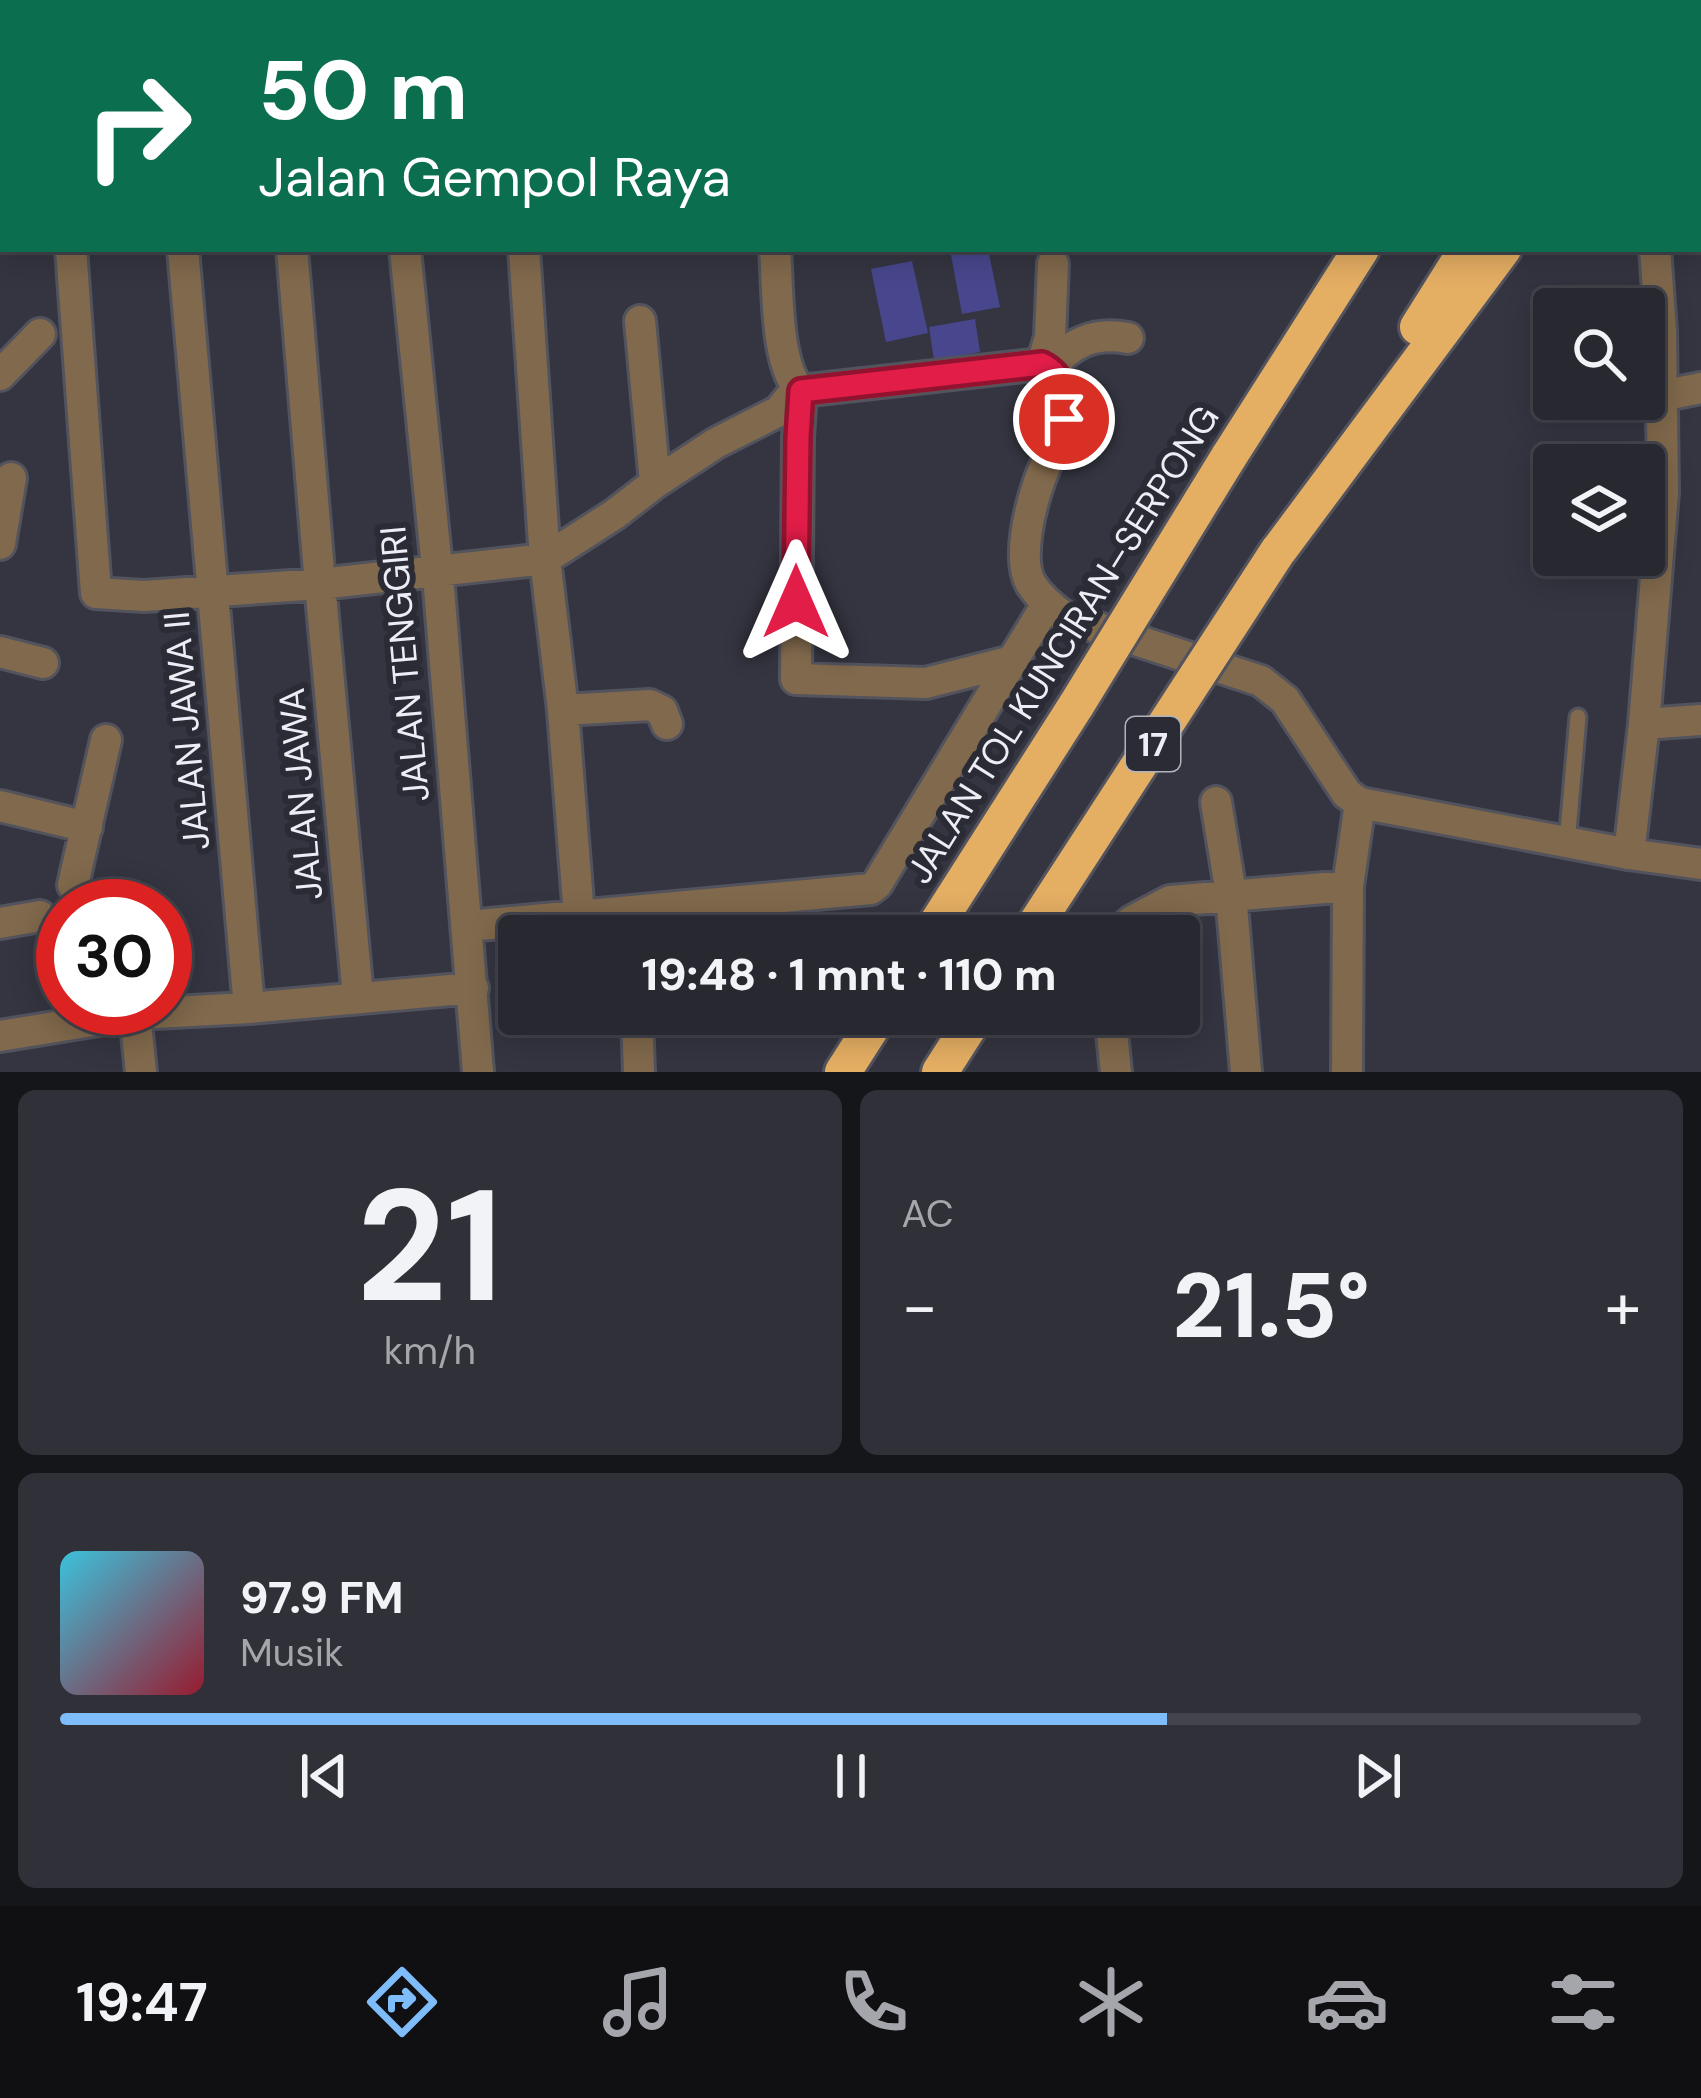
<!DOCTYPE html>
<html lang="id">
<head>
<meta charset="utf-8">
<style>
	:root { --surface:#272830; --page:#2f3038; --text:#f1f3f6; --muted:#a4a6ab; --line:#43444c; --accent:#7ebdf9 }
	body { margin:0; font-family:"DM Sans",sans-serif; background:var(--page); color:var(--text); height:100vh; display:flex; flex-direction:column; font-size:45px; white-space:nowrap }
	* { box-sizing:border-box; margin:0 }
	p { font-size:39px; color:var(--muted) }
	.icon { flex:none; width:66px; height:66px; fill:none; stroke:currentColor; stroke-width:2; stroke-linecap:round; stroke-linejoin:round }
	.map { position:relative; height:1072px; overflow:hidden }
	.panel { display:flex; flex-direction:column; gap:18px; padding:18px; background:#15161a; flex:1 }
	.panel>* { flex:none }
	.banner { position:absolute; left:0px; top:0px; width:1701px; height:252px; box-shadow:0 6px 30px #0003,0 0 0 3px var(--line); background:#0b6e4f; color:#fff; overflow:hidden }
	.buttons { position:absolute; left:1533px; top:288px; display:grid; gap:24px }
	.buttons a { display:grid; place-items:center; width:132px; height:132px; border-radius:12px; background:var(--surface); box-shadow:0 6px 30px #0003,0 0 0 3px var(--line); font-size:60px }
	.speed { position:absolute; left:36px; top:879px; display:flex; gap:24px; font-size:60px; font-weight:700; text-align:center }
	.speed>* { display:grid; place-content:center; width:156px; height:156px; border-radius:50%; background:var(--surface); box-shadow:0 6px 30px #0003,0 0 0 3px var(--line); line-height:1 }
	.speed .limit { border:18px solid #d22; background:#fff; color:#111 }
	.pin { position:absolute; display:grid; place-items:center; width:102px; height:102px; color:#fff; margin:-51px; border:6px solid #fff; border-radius:50%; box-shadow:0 3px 12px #0007 }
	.me { position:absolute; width:132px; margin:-66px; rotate:0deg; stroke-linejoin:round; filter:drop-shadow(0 0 9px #0008) }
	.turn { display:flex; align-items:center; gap:42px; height:252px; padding:0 60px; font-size:54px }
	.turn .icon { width:156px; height:156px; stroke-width:2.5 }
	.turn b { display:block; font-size:84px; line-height:102px }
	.big { font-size:90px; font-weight:800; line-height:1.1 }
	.panel .widget { flex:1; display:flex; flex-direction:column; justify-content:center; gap:18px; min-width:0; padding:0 42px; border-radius:18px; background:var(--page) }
	.panel .dial { align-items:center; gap:0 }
	.dial b { font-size:156px; line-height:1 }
	.song { display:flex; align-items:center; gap:36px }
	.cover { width:144px; height:144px; border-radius:18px; background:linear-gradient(135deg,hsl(190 70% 55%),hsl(350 70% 35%)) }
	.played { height:12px; border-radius:6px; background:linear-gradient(90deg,var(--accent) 70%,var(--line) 70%) }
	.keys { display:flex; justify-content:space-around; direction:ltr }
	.heat { display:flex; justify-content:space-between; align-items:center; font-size:66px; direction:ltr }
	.panel .tiles { flex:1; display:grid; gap:18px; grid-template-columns:1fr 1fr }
	.widget:last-child { grid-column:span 2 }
	.trip { position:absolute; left:498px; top:915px; width:702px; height:120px; border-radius:12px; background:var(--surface); box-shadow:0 6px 30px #0003,0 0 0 3px var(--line); font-weight:800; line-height:120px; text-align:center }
	.tab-bar { display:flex; height:192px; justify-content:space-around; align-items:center; background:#101013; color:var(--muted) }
	.tab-bar .icon { width:84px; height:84px }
	.tab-bar .active { color:var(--accent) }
	.tab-bar b { font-size:54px; color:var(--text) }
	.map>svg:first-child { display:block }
</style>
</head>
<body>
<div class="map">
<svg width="1701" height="1072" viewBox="0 0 1701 1072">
	<rect width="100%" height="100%" fill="#343540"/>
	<!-- building -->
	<path fill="#48478d" d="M981,249h7l12,58 -38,7 -11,-59z
		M912,261l16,72 -42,9 -15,-73z
		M975,319l5,33 -46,8 -5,-33z"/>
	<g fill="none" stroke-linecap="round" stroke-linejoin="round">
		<defs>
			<path id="service" d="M1567,843l11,-126"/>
			<path id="minor" d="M47,0v3
				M161,0l1,3
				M271,0v3
				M381,0l1,3
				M876,0l1,3
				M0,219l3,-1
				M71,249l25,344 48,3 176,-12 225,-25 70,-45 40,-31 61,-40 63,-32 18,-22
				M183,249l66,759
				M292,249l28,335 38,413
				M405,249l34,339 39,484
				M524,249l21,310 18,151 16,206
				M640,321l15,162
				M1042,364l8,-27 3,-73
				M1050,369c21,-27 44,-37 78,-31
				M0,375l40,-41
				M801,391l-3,46 -2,242 130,4 86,-22
				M1661,396l40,-8
				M0,544l11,-66
				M0,652l43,11
				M563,710l87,-5 12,6 5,13
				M1644,724l57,-4
				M1216,802l15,92 15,178
				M0,806l87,21
				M1629,854l15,-130 19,-232 -2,-161 -6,-82
				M73,885l33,-145
				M0,923l40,-7
				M468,926l403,-37 6,-5 170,-280
				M1115,936l17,-15 38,-20 178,-15
				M135,1014l6,58
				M637,1014l2,58
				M1110,1014l6,58
				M0,1036l135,-22 114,-6 224,-20
				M1347,1072l1,-186 12,-83"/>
			<path id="tertiary" d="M548,0l1,3
				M775,249c3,36 0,118 26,142l241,-27c48,25 9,82 -3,118 -9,26 -22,78 -8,102 9,14 21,24 34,33l196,64 24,19 62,94 13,9 269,51 72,10"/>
			<path id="motorway" d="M1467,3l2,-3
				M1521,3l2,-3
				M1621,3l2,-3
				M1682,3l2,-3
				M1418,327l49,-78
				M1228,458l133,-209
				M1279,550l224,-301
				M929,936l148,-232
				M843,1072l37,-58
				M940,1072l37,-58"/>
		</defs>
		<!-- service casing -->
		<use href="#service" stroke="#52535d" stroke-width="21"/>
		<!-- minor casing -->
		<use href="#minor" stroke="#52535d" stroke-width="36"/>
		<!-- tertiary casing -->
		<use href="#tertiary" stroke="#52535d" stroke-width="36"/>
		<!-- motorway casing -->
		<use href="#motorway" stroke="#52535d" stroke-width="42"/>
		<!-- service -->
		<use href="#service" stroke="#80694c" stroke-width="15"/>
		<!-- minor -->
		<use href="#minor" stroke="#80694c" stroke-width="30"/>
		<!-- tertiary -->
		<use href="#tertiary" stroke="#80694c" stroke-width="30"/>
		<!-- motorway -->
		<use href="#motorway" stroke="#e4ae63" stroke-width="36"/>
		<defs>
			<path id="motorway-bridge" d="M1077,704l151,-246
				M1028,936l250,-385"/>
		</defs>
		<!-- motorway-bridge casing -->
		<use href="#motorway-bridge" stroke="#52535d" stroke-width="42" stroke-linecap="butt"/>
		<!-- motorway-bridge -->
		<use href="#motorway-bridge" stroke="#e4ae63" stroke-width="36"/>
	</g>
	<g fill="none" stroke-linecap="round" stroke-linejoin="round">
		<defs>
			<path id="route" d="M796,602l2,-165 3,-46 241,-27c23,12 24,31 22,55"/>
		</defs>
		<!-- route casing -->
		<use href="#route" stroke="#92132f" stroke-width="30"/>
		<!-- route -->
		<use href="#route" stroke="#e11d48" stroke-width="21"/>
	</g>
	<g text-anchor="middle" stroke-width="12" stroke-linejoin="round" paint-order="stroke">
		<!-- shield labels -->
		<rect fill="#2a2b35" stroke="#b2b4bb" stroke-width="3" x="1126" y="717" width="54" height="54" rx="9"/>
		<g font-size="33" font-weight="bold" fill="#edeef5">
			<text x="1153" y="756">17</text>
		</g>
		<!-- street labels -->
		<g font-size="36" fill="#edeef5" stroke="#2a2b35">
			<text transform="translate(1062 644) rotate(-58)" y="13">JALAN TOL KUNCIRAN–SERPONG</text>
			<text transform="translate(404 664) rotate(-95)" y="13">JALAN TENGGIRI</text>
			<text transform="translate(186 731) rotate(-95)" y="13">JALAN JAWA II</text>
			<text transform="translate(300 794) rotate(-95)" y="13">JALAN JAWA</text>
		</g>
	</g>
</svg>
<div class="buttons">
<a><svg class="icon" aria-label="search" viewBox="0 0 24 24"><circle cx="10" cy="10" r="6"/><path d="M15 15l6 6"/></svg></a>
<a><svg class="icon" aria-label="layers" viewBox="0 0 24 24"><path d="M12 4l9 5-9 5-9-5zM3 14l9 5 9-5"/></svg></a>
</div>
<div class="speed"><div class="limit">30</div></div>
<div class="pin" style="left:1064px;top:419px;background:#d93025"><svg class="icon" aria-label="arrive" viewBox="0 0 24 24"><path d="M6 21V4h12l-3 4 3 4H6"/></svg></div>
<svg class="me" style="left:796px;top:602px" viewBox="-20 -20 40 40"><path d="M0-17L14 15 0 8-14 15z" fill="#e11d48" stroke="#fff" stroke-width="4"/></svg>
<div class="trip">19:48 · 1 mnt · 110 m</div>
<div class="banner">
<div class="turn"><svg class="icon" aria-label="right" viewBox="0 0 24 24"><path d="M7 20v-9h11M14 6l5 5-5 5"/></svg><div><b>50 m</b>Jalan Gempol Raya</div></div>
</div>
</div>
<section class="panel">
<div class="tiles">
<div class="widget dial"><b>21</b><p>km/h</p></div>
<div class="widget"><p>AC</p>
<div class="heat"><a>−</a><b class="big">21.5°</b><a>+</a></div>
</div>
<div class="widget">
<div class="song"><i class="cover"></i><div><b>97.9 FM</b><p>Musik</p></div></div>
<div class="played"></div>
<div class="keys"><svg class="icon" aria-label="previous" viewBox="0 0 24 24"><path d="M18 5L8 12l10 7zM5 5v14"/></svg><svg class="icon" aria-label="pause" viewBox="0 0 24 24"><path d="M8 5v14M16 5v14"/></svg><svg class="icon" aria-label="next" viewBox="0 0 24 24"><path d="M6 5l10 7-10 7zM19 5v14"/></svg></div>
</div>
</div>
</section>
<nav class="tab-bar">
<b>19:47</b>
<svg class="icon active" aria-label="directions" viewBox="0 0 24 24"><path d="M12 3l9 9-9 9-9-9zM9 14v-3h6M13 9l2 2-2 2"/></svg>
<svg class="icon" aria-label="music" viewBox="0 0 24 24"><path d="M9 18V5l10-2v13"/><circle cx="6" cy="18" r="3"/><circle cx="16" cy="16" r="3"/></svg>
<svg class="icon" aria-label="phone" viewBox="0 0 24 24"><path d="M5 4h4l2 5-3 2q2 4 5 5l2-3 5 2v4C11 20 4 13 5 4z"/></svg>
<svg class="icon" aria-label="climate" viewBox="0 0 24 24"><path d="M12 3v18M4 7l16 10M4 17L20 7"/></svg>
<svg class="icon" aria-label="car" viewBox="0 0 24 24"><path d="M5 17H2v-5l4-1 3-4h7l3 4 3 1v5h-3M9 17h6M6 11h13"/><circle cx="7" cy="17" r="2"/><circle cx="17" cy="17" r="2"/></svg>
<svg class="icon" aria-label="filters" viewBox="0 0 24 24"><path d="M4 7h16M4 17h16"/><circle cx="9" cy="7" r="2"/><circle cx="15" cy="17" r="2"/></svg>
</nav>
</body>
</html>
